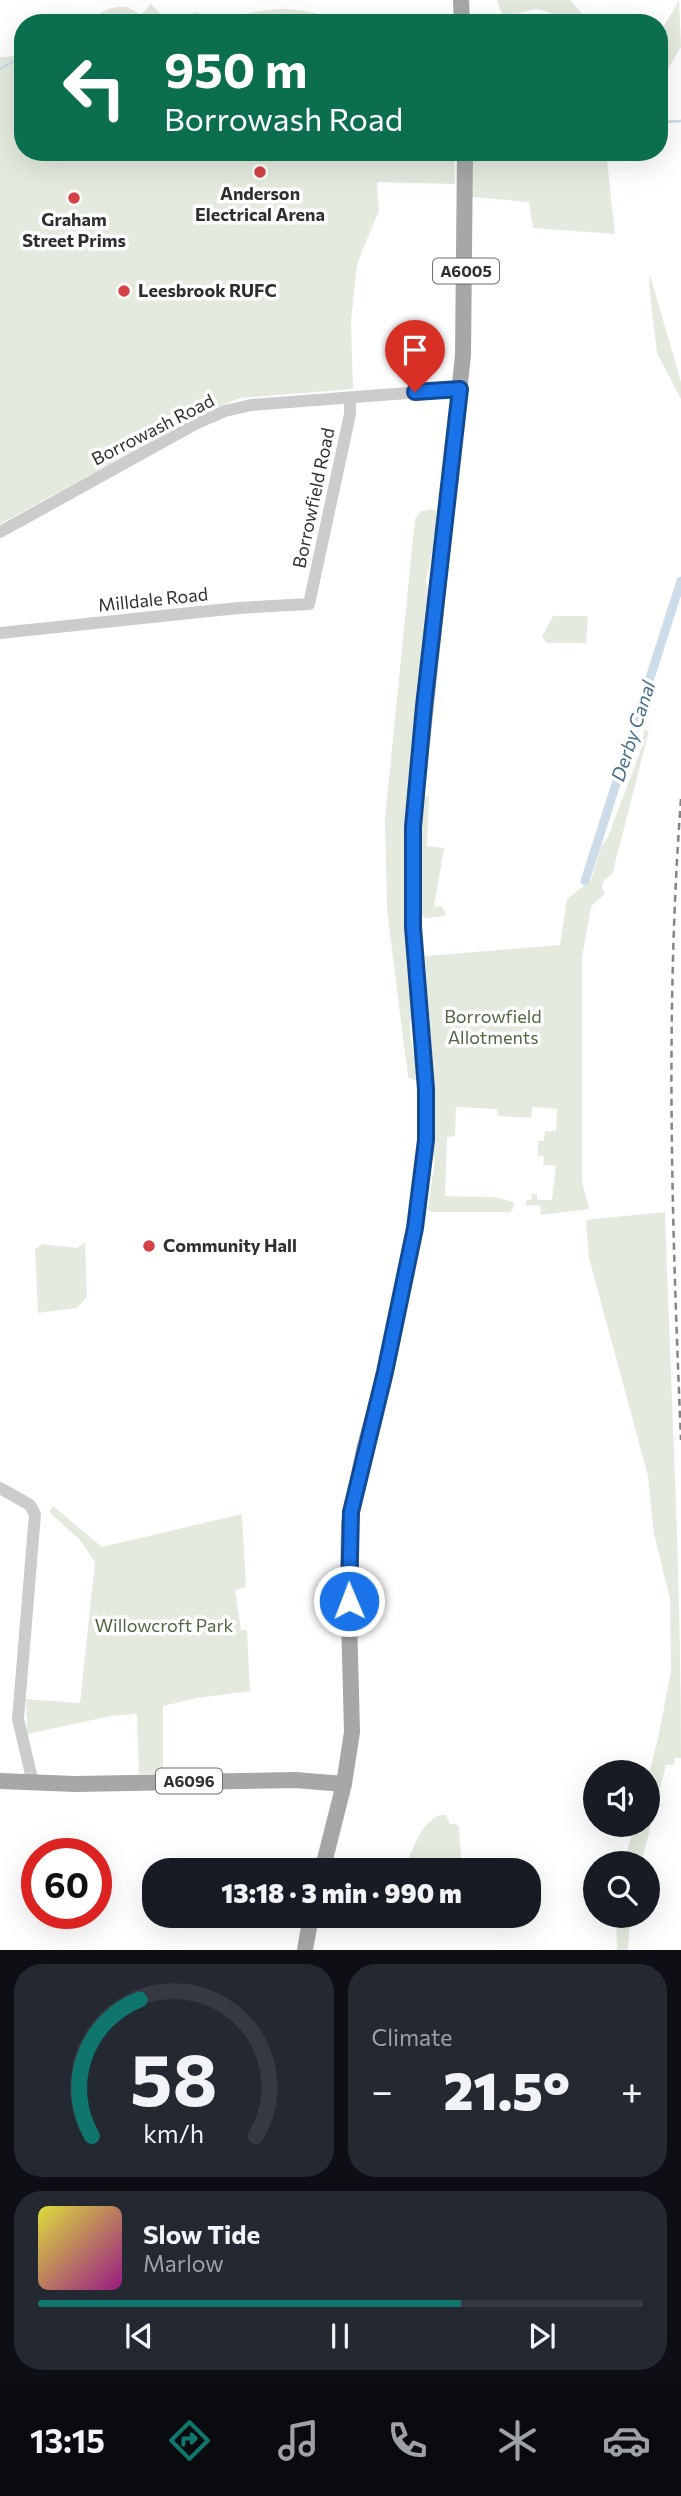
<!DOCTYPE html>
<html lang="en">
<head>
<meta charset="utf-8">
<style>
	:root { --surface:#171b24; --page:#242831; --text:#f1f3f6; --muted:#9ea1a6; --line:#363941; --accent:#0f766e }
	body { margin:0; font-family:Commissioner,sans-serif; background:var(--page); color:var(--text); height:100vh; display:flex; flex-direction:column; font-size:26px; white-space:nowrap }
	* { box-sizing:border-box; margin:0 }
	p { font-size:23px; color:var(--muted) }
	.icon { flex:none; width:38px; height:38px; fill:none; stroke:currentColor; stroke-width:2; stroke-linecap:round; stroke-linejoin:round }
	.map { position:relative; height:1950px; overflow:hidden }
	.details { display:flex; flex-direction:column; gap:14px; padding:14px; background:#0d0f14; flex:1 }
	.details>* { flex:none }
	.guide { position:absolute; left:14px; top:14px; width:654px; height:147px; border-radius:28px; box-shadow:0 7px 28px #0002; background:#0b6e4f; color:#fff; overflow:hidden }
	.buttons { position:absolute; left:583px; top:1760px; display:grid; gap:14px }
	.buttons a { display:grid; place-items:center; width:77px; height:77px; border-radius:50%; background:var(--surface); box-shadow:0 7px 28px #0002; font-size:35px }
	.speed { position:absolute; left:21px; top:1838px; display:flex; gap:14px; font-size:35px; font-weight:700; text-align:center }
	.speed>* { display:grid; place-content:center; width:91px; height:91px; border-radius:50%; background:var(--surface); box-shadow:0 7px 28px #0002; line-height:1 }
	.speed .limit { border:10px solid #d22; background:#fff; color:#111 }
	.pin { position:absolute; display:grid; place-items:center; width:60px; height:60px; color:#fff; margin:-72px -30px; border-radius:50% 50% 50% 0; rotate:-45deg; box-shadow:0 0 7px #0007 }
	.pin .icon { rotate:45deg }
	.me { position:absolute; width:77px; margin:-38px; rotate:359deg; stroke-linejoin:round; filter:drop-shadow(0 0 5px #0008) }
	.turn { display:flex; align-items:center; gap:24px; height:147px; padding:0 35px; font-size:32px }
	.turn .icon { width:91px; height:91px; stroke-width:2.5 }
	.turn b { display:block; font-size:49px; line-height:60px }
	.big { font-size:52px; font-weight:800; line-height:1.1 }
	.details .card { flex:1; display:flex; flex-direction:column; justify-content:center; gap:10px; min-width:0; padding:0 24px; border-radius:28px; background:var(--page) }
	.details .dial { align-items:center; gap:0 }
	.dial svg { height:182px; overflow:visible; fill:none; stroke:var(--line); stroke-width:7; stroke-linecap:round; text-anchor:middle }
	.dial text { fill:var(--text); stroke:none }
	.song { display:flex; align-items:center; gap:21px }
	.cover { width:84px; height:84px; border-radius:10px; background:linear-gradient(135deg,hsl(60 70% 55%),hsl(310 70% 35%)) }
	.played { height:7px; border-radius:4px; background:linear-gradient(90deg,var(--accent) 70%,var(--line) 70%) }
	.keys { display:flex; justify-content:space-around; direction:ltr }
	.heat { display:flex; justify-content:space-between; align-items:center; font-size:38px; direction:ltr }
	.details .tiles { flex:1; display:grid; gap:14px; grid-template-columns:1fr 1fr }
	.card:last-child { grid-column:span 2 }
	.trip { position:absolute; left:142px; top:1858px; width:399px; height:70px; border-radius:28px; background:var(--surface); box-shadow:0 7px 28px #0002; font-weight:800; line-height:70px; text-align:center }
	.tab-bar { display:flex; height:112px; justify-content:space-around; align-items:center; background:#090b0e; color:var(--muted) }
	.tab-bar .icon { width:49px; height:49px }
	.tab-bar .current { color:var(--accent) }
	.tab-bar b { font-size:32px; color:var(--text) }
	.map>svg:first-child { display:block }
</style>
</head>
<body>
<div class="map">
<svg width="681" height="1950" viewBox="0 0 681 1950">
	<rect width="100%" height="100%" fill="#fff"/>
	<!-- green -->
	<path fill="#e4ebde" d="M497,0h73l21,23h-36c-6,-23 -34,-12 -51,-3z
		M679,0l2,47 -21,35v-49z
		M151,4l14,15 17,1 12,-8c32,10 59,-3 91,-3 24,1 45,8 69,14h-263c6,-11 22,-18 35,-16 4,0 11,6 15,8z
		M23,50v102h431l1,32 -78,-2 2,28 -22,54 -6,58 2,67 -113,9 -32,13 -208,113v-467l13,-1z
		M472,152h134l9,82 -82,-6 -4,-26 -57,-5z
		M650,275l31,107v17l-24,-46 -8,-68z
		M433,509l4,3 2,9 -13,59 4,19 -12,92 -7,99 1,226c-8,21 9,44 4,65l-8,-4 -21,-167 -2,-91 30,-300 6,-8z
		M553,616h35l-2,27h-39l-5,-6z
		M644,729l5,2 -37,144 -8,5 -2,7 3,7 -14,12 -9,52v224l7,27 -48,6 -1,-10 -14,1v-6h5l1,-6h5v6h15l4,-34 -13,-1 1,-9h-6v-15h6l1,-10h11l1,-22 -25,-2 -1,11 -33,-2 -1,-7 -41,-2 -1,29 -8,1 -2,59 48,1 21,5 -1,7 -3,3h-78l-4,-2 7,-51 -3,-11 3,-47 -10,-145 135,-11 7,-46 24,-19 10,-33 7,-10 34,-91z
		M429,795l-2,51 17,2 -10,58 8,1 4,7 -2,2 -19,2 -6,-6 -1,-67 5,-47z
		M665,1212c6,182 16,364 16,546h-6l-1,7h-8l-25,99h-17l10,-39h14v-48l11,-43 12,-63 -1,-72 -16,-65 -6,-58 -59,-218 -3,-38z
		M85,1243l2,54 -10,11 -39,5 -3,-64 7,-5 35,4z
		M53,1506l49,41 140,-33 4,73 -11,3 6,40h6l3,61 -53,7 -34,8v68h-24l-2,-60 -26,2 -84,18 -1,-35 54,4 15,-141 -15,-22 -31,-28z
		M441,1815h5l4,9h6l3,3 3,44h-59c10,-19 16,-49 38,-56z
		M616,1916h14l-2,34h-11z"/>
	<g fill="none" stroke-linecap="round" stroke-linejoin="round">
		<!-- stream -->
		<path stroke="#ccdce9" stroke-width="2.5" d="M0,69l23,-13
			M660,122l21,-1"/>
		<!-- canal -->
		<path stroke="#ccdce9" stroke-width="9" d="M585,881l96,-300"/>
		<!-- tertiary -->
		<path stroke="#ccc" stroke-width="12" d="M0,532l197,-109 28,-12 26,-6 209,-16
			M0,633l238,-25 71,-4 41,-190v-16
			M0,1488l30,17 5,9 -17,205 15,64"/>
		<!-- primary -->
		<path stroke="#a7a7a7" stroke-width="16" d="M461,0l1,23
			M0,1781l75,3 220,-4 49,4
			M322,1871l22,-87 8,-52 -4,-153 1,-55 15,-74 21,-78 30,-144 11,-88v-51l-13,-162v-100l50,-472 2,-203
			M305,1950l6,-34"/>
		<!-- rail -->
		<path stroke="#848484" stroke-width="2.5" stroke-dasharray="7 5" stroke-linecap="butt" d="M681,799c-16,213 -9,428 0,641"/>
	</g>
	<g fill="none" stroke-linecap="round" stroke-linejoin="round">
		<defs>
			<path id="route" d="M349,1601l2,-89 34,-140 30,-144 11,-88v-51l-13,-162v-100l11,-121 36,-317 -45,3"/>
		</defs>
		<!-- route casing -->
		<use href="#route" stroke="#114b97" stroke-width="18"/>
		<!-- route -->
		<use href="#route" stroke="#1a73e8" stroke-width="12"/>
	</g>
	<!-- markers -->
	<g fill="#d44347" stroke="#fff" stroke-width="2.5">
		<circle cx="260" cy="172" r="7"/>
		<circle cx="74" cy="198" r="7"/>
		<circle cx="124" cy="291" r="7"/>
		<circle cx="149" cy="1246" r="7"/>
	</g>
	<g text-anchor="middle" stroke-width="7" stroke-linejoin="round" paint-order="stroke">
		<!-- shield labels -->
		<g fill="#fff" stroke="#6d6d6d" stroke-width="2">
			<rect x="433" y="258.5" width="66" height="25" rx="5"/>
			<rect x="156" y="1768.5" width="66" height="25" rx="5"/>
		</g>
		<g font-size="16" font-weight="bold" fill="#2f2f2f">
			<text x="466" y="277">A6005</text>
			<text x="189" y="1787">A6096</text>
		</g>
		<!-- poi labels -->
		<g font-size="18" font-weight="bold" fill="#2f2f2f" stroke="#fff">
			<text x="260" y="200">Anderson<tspan x="260" dy="21">Electrical Arena</tspan></text>
			<text x="74" y="226">Graham<tspan x="74" dy="21">Street Prims</tspan></text>
			<text x="138" y="297" text-anchor="start">Leesbrook RUFC</text>
			<text x="163" y="1252" text-anchor="start">Community Hall</text>
		</g>
		<!-- street labels -->
		<g font-size="18" fill="#2f2f2f" stroke="#fff">
			<text transform="translate(153 430) rotate(-27)" y="6">Borrowash Road</text>
			<text transform="translate(314 498) rotate(-78)" y="6">Borrowfield Road</text>
			<text transform="translate(153 600) rotate(-6)" y="6">Milldale Road</text>
		</g>
		<!-- park labels -->
		<g font-size="18" fill="#516640" stroke="#fff">
			<text x="493" y="1023">Borrowfield<tspan x="493" dy="21">Allotments</tspan></text>
			<text x="164" y="1632">Willowcroft Park</text>
		</g>
		<!-- water labels -->
		<g font-size="19" font-style="italic" fill="#456c89" stroke="#fff">
			<text transform="translate(633 731) rotate(-72)" y="7">Derby Canal</text>
		</g>
	</g>
</svg>
<div class="buttons">
<a><svg class="icon" aria-label="sound" viewBox="0 0 24 24"><path d="M4 9h4l5-4v14l-5-4H4zM17 9q2 3 0 6"/></svg></a>
<a><svg class="icon" aria-label="search" viewBox="0 0 24 24"><circle cx="10" cy="10" r="6"/><path d="M15 15l6 6"/></svg></a>
</div>
<div class="speed"><div class="limit">60</div></div>
<div class="pin" style="left:415px;top:392px;background:#d93025"><svg class="icon" aria-label="arrive" viewBox="0 0 24 24"><path d="M6 21V4h12l-3 4 3 4H6"/></svg></div>
<svg class="me" style="left:349px;top:1601px" viewBox="-20 -20 40 40"><circle r="17" fill="#1a73e8" stroke="#fff" stroke-width="3"/><path d="M0-11L8 9 0 5-8 9z" fill="#fff"/></svg>
<div class="trip">13:18 · 3 min · 990 m</div>
<div class="guide">
<div class="turn"><svg class="icon" aria-label="left" viewBox="0 0 24 24"><path d="M17 20v-9H6M10 6l-5 5 5 5"/></svg><div><b>950 m</b>Borrowash Road</div></div>
</div>
</div>
<section class="details">
<div class="tiles">
<div class="card dial"><svg viewBox="0 0 100 80">
<path d="M14 69A42 42 0 1 1 86 69"/>
<path d="M14 69A42 42 0 0 1 35 9" stroke="#0f766e"/>
<text x="50" y="56" font-size="32" font-weight="700">58</text>
<text x="50" y="72" font-size="11">km/h</text>
</svg></div>
<div class="card"><p>Climate</p>
<div class="heat"><a>−</a><b class="big">21.5°</b><a>+</a></div>
</div>
<div class="card">
<div class="song"><i class="cover"></i><div><b>Slow Tide</b><p>Marlow</p></div></div>
<div class="played"></div>
<div class="keys"><svg class="icon" aria-label="previous" viewBox="0 0 24 24"><path d="M18 5L8 12l10 7zM5 5v14"/></svg><svg class="icon" aria-label="pause" viewBox="0 0 24 24"><path d="M8 5v14M16 5v14"/></svg><svg class="icon" aria-label="next" viewBox="0 0 24 24"><path d="M6 5l10 7-10 7zM19 5v14"/></svg></div>
</div>
</div>
</section>
<nav class="tab-bar">
<b>13:15</b>
<svg class="icon current" aria-label="directions" viewBox="0 0 24 24"><path d="M12 3l9 9-9 9-9-9zM9 14v-3h6M13 9l2 2-2 2"/></svg>
<svg class="icon" aria-label="music" viewBox="0 0 24 24"><path d="M9 18V5l10-2v13"/><circle cx="6" cy="18" r="3"/><circle cx="16" cy="16" r="3"/></svg>
<svg class="icon" aria-label="phone" viewBox="0 0 24 24"><path d="M5 4h4l2 5-3 2q2 4 5 5l2-3 5 2v4C11 20 4 13 5 4z"/></svg>
<svg class="icon" aria-label="climate" viewBox="0 0 24 24"><path d="M12 3v18M4 7l16 10M4 17L20 7"/></svg>
<svg class="icon" aria-label="car" viewBox="0 0 24 24"><path d="M5 17H2v-5l4-1 3-4h7l3 4 3 1v5h-3M9 17h6M6 11h13"/><circle cx="7" cy="17" r="2"/><circle cx="17" cy="17" r="2"/></svg>
</nav>
</body>
</html>
